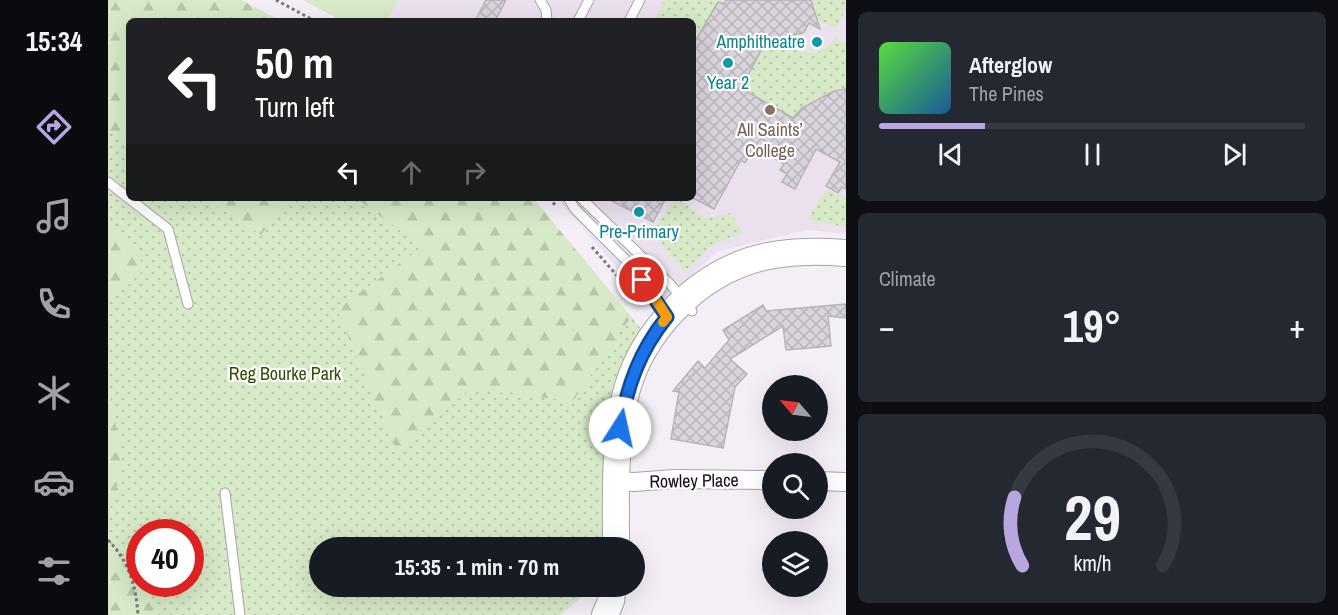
<!DOCTYPE html>
<html lang="en">
<head>
<meta charset="utf-8">
<style>
	:root { --surface:#171b24; --page:#242831; --text:#f1f3f6; --muted:#9ea1a6; --line:#363941; --accent:#b7a6df }
	body { margin:0; font-family:"Archivo Narrow",sans-serif; background:var(--page); color:var(--text); height:100vh; display:flex; flex-direction:column; font-size:22px; white-space:nowrap }
	* { box-sizing:border-box; margin:0 }
	p { font-size:20px; color:var(--muted) }
	.icon { flex:none; width:33px; height:33px; fill:none; stroke:currentColor; stroke-width:2; stroke-linecap:round; stroke-linejoin:round }
	.map { position:relative; flex:1; overflow:hidden }
	.details { display:flex; flex-direction:column; gap:12px; padding:12px; background:#0d0f14; width:492px }
	.details>* { flex:none }
	.top-card { position:absolute; left:18px; top:18px; width:570px; height:183px; border-radius:9px; box-shadow:0 6px 24px #0002; background:#202124; color:#fff; overflow:hidden }
	.needle { width:39px; rotate:298deg }
	.tools { position:absolute; left:654px; top:375px; display:grid; gap:12px }
	.tools a { display:grid; place-items:center; width:66px; height:66px; border-radius:50%; background:var(--surface); box-shadow:0 6px 24px #0002; font-size:30px }
	.speed { position:absolute; left:18px; top:519px; display:flex; gap:12px; font-size:30px; font-weight:700; text-align:center }
	.speed>* { display:grid; place-content:center; width:78px; height:78px; border-radius:50%; background:var(--surface); box-shadow:0 6px 24px #0002; line-height:1 }
	.speed .limit { border:9px solid #d22; background:#fff; color:#111 }
	.pin { position:absolute; display:grid; place-items:center; width:51px; height:51px; color:#fff; margin:-26px; border:3px solid #fff; border-radius:50%; box-shadow:0 2px 6px #0007 }
	.me { position:absolute; width:66px; margin:-33px; rotate:10deg; stroke-linejoin:round; filter:drop-shadow(0 0 4px #0008) }
	.turn { display:flex; align-items:center; gap:21px; height:126px; padding:0 30px; font-size:27px }
	.turn .icon { width:78px; height:78px; stroke-width:2.5 }
	.turn b { display:block; font-size:42px; line-height:51px }
	.lanes { display:flex; align-items:center; height:57px; padding:0 30px; background:#0003; justify-content:center; gap:30px; direction:ltr }
	.lanes .off { opacity:.35 }
	.big { font-size:45px; font-weight:700; line-height:1.1 }
	.details .tile { flex:1; display:flex; flex-direction:column; justify-content:center; gap:9px; min-width:0; padding:0 21px; border-radius:9px; background:var(--page) }
	.details .dial { align-items:center; gap:0 }
	.dial svg { height:156px; overflow:visible; fill:none; stroke:var(--line); stroke-width:7; stroke-linecap:round; text-anchor:middle }
	.dial text { fill:var(--text); stroke:none }
	.song { display:flex; align-items:center; gap:18px }
	.cover { width:72px; height:72px; border-radius:9px; background:linear-gradient(135deg,hsl(110 70% 55%),hsl(210 70% 35%)) }
	.played { height:6px; border-radius:3px; background:linear-gradient(90deg,var(--accent) 25%,var(--line) 25%) }
	.keys { display:flex; justify-content:space-around; direction:ltr }
	.heat { display:flex; justify-content:space-between; align-items:center; font-size:33px; direction:ltr }
	.trip { position:absolute; left:201px; top:537px; width:336px; height:60px; border-radius:30px; background:var(--surface); box-shadow:0 6px 24px #0002; font-weight:700; line-height:60px; text-align:center }
	main { display:flex; flex:1; min-height:0 }
	.tab-bar { display:flex; flex-direction:column; width:108px; justify-content:space-around; align-items:center; background:#090b0e; color:var(--muted) }
	.tab-bar .icon { width:42px; height:42px }
	.tab-bar .current { color:var(--accent) }
	.tab-bar b { font-size:27px; color:var(--text) }
	.map>svg:first-child { display:block }
</style>
</head>
<body>
<main>
<nav class="tab-bar">
<b>15:34</b>
<svg class="icon current" aria-label="directions" viewBox="0 0 24 24"><path d="M12 3l9 9-9 9-9-9zM9 14v-3h6M13 9l2 2-2 2"/></svg>
<svg class="icon" aria-label="music" viewBox="0 0 24 24"><path d="M9 18V5l10-2v13"/><circle cx="6" cy="18" r="3"/><circle cx="16" cy="16" r="3"/></svg>
<svg class="icon" aria-label="phone" viewBox="0 0 24 24"><path d="M5 4h4l2 5-3 2q2 4 5 5l2-3 5 2v4C11 20 4 13 5 4z"/></svg>
<svg class="icon" aria-label="climate" viewBox="0 0 24 24"><path d="M12 3v18M4 7l16 10M4 17L20 7"/></svg>
<svg class="icon" aria-label="car" viewBox="0 0 24 24"><path d="M5 17H2v-5l4-1 3-4h7l3 4 3 1v5h-3M9 17h6M6 11h13"/><circle cx="7" cy="17" r="2"/><circle cx="17" cy="17" r="2"/></svg>
<svg class="icon" aria-label="filters" viewBox="0 0 24 24"><path d="M4 7h16M4 17h16"/><circle cx="9" cy="7" r="2"/><circle cx="15" cy="17" r="2"/></svg>
</nav>
<div class="map">
<svg width="738" height="615" viewBox="0 0 738 615">
	<defs>
		<pattern id="grass-dots" width="8" height="8" patternUnits="userSpaceOnUse" patternTransform="scale(1.5)"><rect width="8" height="8" fill="#d7e9c7"/><path d="M2 2h.1M6 6h.1" fill="none" stroke="#b8c7aa" stroke-width="1.8" stroke-linecap="round"/></pattern>
		<pattern id="forest-firs" width="22" height="20" patternUnits="userSpaceOnUse" patternTransform="scale(1.5)"><rect width="22" height="20" fill="#d7e9c7"/><path d="M5 1l3.5 6h-7zM16 11l3.5 6h-7z" fill="#b8c7aa"/></pattern>
		<pattern id="building-cross-hatch" width="8" height="8" patternUnits="userSpaceOnUse" patternTransform="scale(1.5)"><rect width="8" height="8" fill="#d9d3db"/><path d="M0 0l8 8M0 8l8-8" fill="none" stroke="#b9b4bb"/></pattern>
	</defs>
	<rect width="100%" height="100%" fill="#f4eef6"/>
	<!-- built -->
	<path fill="#ebe1ee" d="M195,0h543v234l-39,-4 -89,21 -64,59 -97,-112h136v-177h-350z"/>
	<!-- grass -->
	<path fill="url(#grass-dots)" fill-rule="evenodd" d="M0,0h133l40,21h-152v177h404l110,133 -38,216 -285,1v38l274,1 -34,28h-452zM32,532h50v52h-50z
		M557,0h59l-22,29 -9,16v-24h-39z
		M703,0h35v9l-10,19 -19,-8z
		M696,32l-8,18c17,5 29,3 39,-12l11,6v45c-20,2 -40,15 -53,29l-52,-30 24,-45z
		M717,190l21,7v30l-38,-7z
		M566,198h3l28,20 26,-5 11,19 -31,14 -27,26 -31,-40z"/>
	<!-- forest -->
	<path fill="url(#forest-firs)" d="M0,0h133l40,21h-152v125l-21,-17z
		M96,198h85l-28,37z
		M248,198h177l98,119 -58,84 -103,-12 -73,63 -60,-142 85,-63z
		M0,216l38,52 -38,36z
		M0,379l15,89 -15,47z
		M0,545l50,70h-50z"/>
	<!-- pitch -->
	<path fill="#d7e9c7" d="M195,0h95l-11,21h-44z"/>
	<!-- building -->
	<path fill="url(#building-cross-hatch)" stroke="#b8b3ba" stroke-width="1.5" d="M378,0h20l-11,21h-20z
		M618,0h85l9,29 -11,-6 -5,9 -39,11 -24,45 52,30 9,-10 32,-17 12,-2v100l-4,-2 -4,6 -12,-7 14,-24 -24,-13 -21,40 -13,-7 5,-8 -7,-4 4,-6 -30,-17 -9,16 -4,-3 -27,49 -21,-11v-153l25,-43 6,2z
		M498,198h60l-13,24z
		M738,304v14l-18,-2 3,30 -45,4 -3,-24 -53,33 17,15 -12,13 -12,61 -52,-9 8,-47 -6,-1 25,-30 7,7 24,-28 -6,-10 40,-25 3,6z"/>
	<g fill="none" stroke-linecap="round" stroke-linejoin="round">
		<defs>
			<path id="lane" d="M432,0l6,10 1,11
				M470,21l11,-21
				M521,21l11,-21
				M0,182l60,47 20,75
				M460,198l7,11 56,56 35,51
				M473,198l89,86 22,27
				M117,493l15,122"/>
			<path id="street" d="M508,481l18,1 41,-3 97,1
				M710,481l28,1"/>
			<path id="secondary" d="M508,548c0,-49 -2,-99 8,-147 15,-69 75,-131 144,-145 27,-5 52,-5 78,-3
				M497,615l6,-14 2,-15"/>
		</defs>
		<!-- lane casing -->
		<use href="#lane" stroke="#a8a3aa" stroke-width="11"/>
		<!-- street casing -->
		<use href="#street" stroke="#a8a3aa" stroke-width="20"/>
		<!-- secondary casing -->
		<use href="#secondary" stroke="#a8a3aa" stroke-width="28"/>
		<!-- path -->
		<path stroke="#7a767b" stroke-width="3" stroke-dasharray="3 3" stroke-linecap="butt" d="M168,0l39,21
			M441,198l7,8
			M484,247l41,47
			M0,540c21,21 28,46 30,75"/>
		<!-- lane -->
		<use href="#lane" stroke="#fff" stroke-width="9"/>
		<!-- street -->
		<use href="#street" stroke="#fff" stroke-width="18"/>
		<!-- secondary -->
		<use href="#secondary" stroke="#fff" stroke-width="26"/>
	</g>
	<g fill="none" stroke-linecap="round" stroke-linejoin="round">
		<defs>
			<path id="route" d="M512,428c7,-42 20,-78 47,-111l-25,-37"/>
		</defs>
		<!-- route casing -->
		<use href="#route" stroke="#114b97" stroke-width="15"/>
		<!-- route -->
		<use href="#route" stroke="#1a73e8" stroke-width="10"/>
		<!-- slow -->
		<path stroke="#f59e0b" stroke-width="10" d="M545,295l14,22 -4,5"/>
	</g>
	<!-- markers -->
	<g fill="#0f9aa8" stroke="#fff" stroke-width="2">
		<circle cx="709" cy="42" r="6"/>
		<circle cx="620" cy="63" r="6"/>
		<circle cx="531" cy="212" r="6"/>
	</g>
	<circle fill="#8d6e63" stroke="#fff" stroke-width="2" cx="662" cy="110" r="6"/>
	<g text-anchor="middle" stroke-width="4.5" stroke-linejoin="round" paint-order="stroke">
		<!-- culture labels -->
		<g font-size="18" fill="#0d838f" stroke="#fff">
			<text x="697" y="48" text-anchor="end">Amphitheatre</text>
			<text x="620" y="89">Year 2</text>
			<text x="531" y="238">Pre-Primary</text>
		</g>
		<!-- education labels -->
		<g font-size="18" fill="#785e54" stroke="#fff">
			<text x="662" y="136">All Saints’<tspan x="662" dy="21">College</tspan></text>
		</g>
		<!-- park labels -->
		<g font-size="18" fill="#304e01" stroke="#fff">
			<text x="177" y="380">Reg Bourke Park</text>
		</g>
		<!-- street labels -->
		<g font-size="18" fill="#121012" stroke="#fff">
			<text transform="translate(586 481) rotate(-1)" y="6">Rowley Place</text>
		</g>
	</g>
</svg>
<div class="tools">
<a><svg class="needle" viewBox="-14 -14 28 28"><path d="M0-13l5 13h-10z" fill="#e53935"/><path d="M0 13l5-13h-10z" fill="#9ea1a6"/></svg></a>
<a><svg class="icon" aria-label="search" viewBox="0 0 24 24"><circle cx="10" cy="10" r="6"/><path d="M15 15l6 6"/></svg></a>
<a><svg class="icon" aria-label="layers" viewBox="0 0 24 24"><path d="M12 4l9 5-9 5-9-5zM3 14l9 5 9-5"/></svg></a>
</div>
<div class="speed"><div class="limit">40</div></div>
<div class="pin" style="left:534px;top:280px;background:#d93025"><svg class="icon" aria-label="arrive" viewBox="0 0 24 24"><path d="M6 21V4h12l-3 4 3 4H6"/></svg></div>
<svg class="me" style="left:512px;top:428px" viewBox="-20 -20 40 40"><circle r="19" fill="#fff"/><path d="M0-13L10 11 0 6-10 11z" fill="#1a73e8"/></svg>
<div class="trip">15:35 · 1 min · 70 m</div>
<div class="top-card">
<div class="turn"><svg class="icon" aria-label="left" viewBox="0 0 24 24"><path d="M17 20v-9H6M10 6l-5 5 5 5"/></svg><div><b>50 m</b>Turn left</div></div>
<div class="lanes"><svg class="icon" aria-label="left" viewBox="0 0 24 24"><path d="M17 20v-9H6M10 6l-5 5 5 5"/></svg><svg class="icon off" aria-label="ahead" viewBox="0 0 24 24"><path d="M12 20V5M6 11l6-6 6 6"/></svg><svg class="icon off" aria-label="right" viewBox="0 0 24 24"><path d="M7 20v-9h11M14 6l5 5-5 5"/></svg></div>
</div>
</div>
<section class="details">
<div class="tile">
<div class="song"><i class="cover"></i><div><b>Afterglow</b><p>The Pines</p></div></div>
<div class="played"></div>
<div class="keys"><svg class="icon" aria-label="previous" viewBox="0 0 24 24"><path d="M18 5L8 12l10 7zM5 5v14"/></svg><svg class="icon" aria-label="pause" viewBox="0 0 24 24"><path d="M8 5v14M16 5v14"/></svg><svg class="icon" aria-label="next" viewBox="0 0 24 24"><path d="M6 5l10 7-10 7zM19 5v14"/></svg></div>
</div>
<div class="tile"><p>Climate</p>
<div class="heat"><a>−</a><b class="big">19°</b><a>+</a></div>
</div>
<div class="tile dial"><svg viewBox="0 0 100 80">
<path d="M14 69A42 42 0 1 1 86 69"/>
<path d="M14 69A42 42 0 0 1 10 34" stroke="#b7a6df"/>
<text x="50" y="56" font-size="32" font-weight="700">29</text>
<text x="50" y="72" font-size="11">km/h</text>
</svg></div>
</section>
</main>
</body>
</html>
